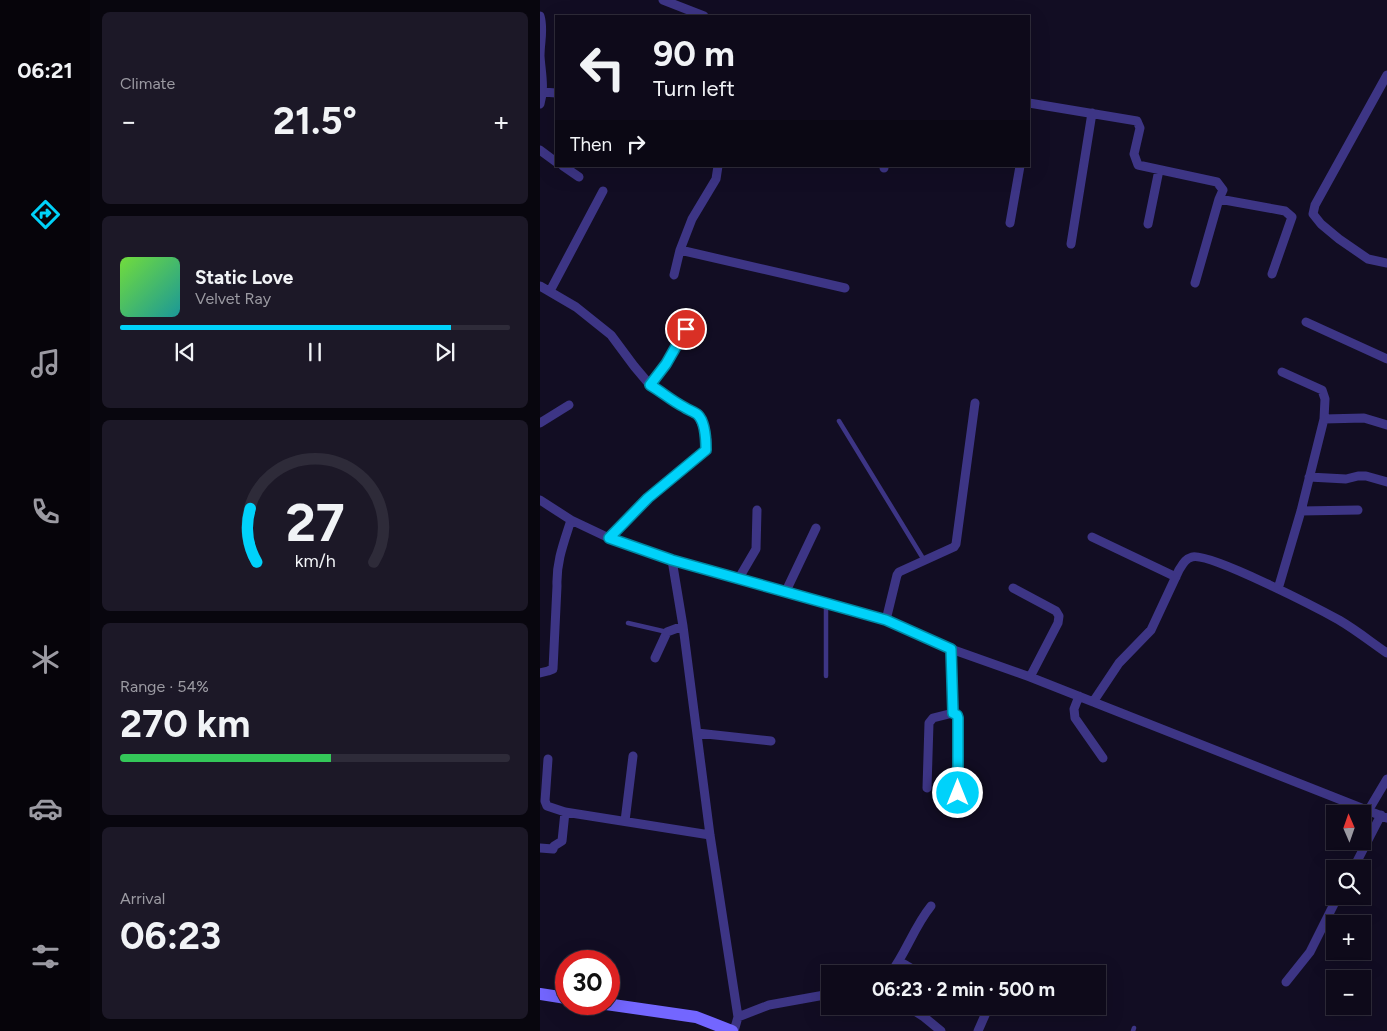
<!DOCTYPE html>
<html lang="en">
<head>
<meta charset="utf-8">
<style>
	:root { --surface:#0e0a1a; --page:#1c1827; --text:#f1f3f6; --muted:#9b9aa2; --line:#2e2b39; --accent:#00d2fa }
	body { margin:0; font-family:Figtree,sans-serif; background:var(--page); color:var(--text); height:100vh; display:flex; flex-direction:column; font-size:19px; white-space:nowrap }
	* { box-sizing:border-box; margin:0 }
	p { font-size:16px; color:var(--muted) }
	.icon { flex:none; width:28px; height:28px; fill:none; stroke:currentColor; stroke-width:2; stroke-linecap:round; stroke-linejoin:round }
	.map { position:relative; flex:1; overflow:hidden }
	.side { display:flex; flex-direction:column; gap:12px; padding:12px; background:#08060e; width:450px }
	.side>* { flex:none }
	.top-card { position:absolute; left:15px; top:15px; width:475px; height:152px; border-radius:0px; box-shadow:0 5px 20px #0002,0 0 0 1px var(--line); background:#0e0a1a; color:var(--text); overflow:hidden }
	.needle { width:32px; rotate:358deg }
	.tools { position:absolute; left:786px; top:805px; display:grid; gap:10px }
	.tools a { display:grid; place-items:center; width:45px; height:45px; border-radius:0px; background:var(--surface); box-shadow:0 5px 20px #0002,0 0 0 1px var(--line); font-size:25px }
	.speed { position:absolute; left:15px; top:950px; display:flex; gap:10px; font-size:25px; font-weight:700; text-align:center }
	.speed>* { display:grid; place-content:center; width:65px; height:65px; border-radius:50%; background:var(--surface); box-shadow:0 5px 20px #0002,0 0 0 1px var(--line); line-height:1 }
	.speed .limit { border:8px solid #d22; background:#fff; color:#111 }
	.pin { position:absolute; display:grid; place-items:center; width:42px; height:42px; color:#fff; margin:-21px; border:2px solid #fff; border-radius:50%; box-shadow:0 1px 5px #0007 }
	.me { position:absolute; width:55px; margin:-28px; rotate:0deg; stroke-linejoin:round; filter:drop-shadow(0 0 4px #0008) }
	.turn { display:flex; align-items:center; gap:18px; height:105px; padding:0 15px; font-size:22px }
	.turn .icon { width:65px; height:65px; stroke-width:2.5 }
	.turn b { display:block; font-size:35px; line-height:42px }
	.then { display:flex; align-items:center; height:48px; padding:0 15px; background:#0003; gap:10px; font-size:19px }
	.big { font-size:38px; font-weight:700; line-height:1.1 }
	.side .card { flex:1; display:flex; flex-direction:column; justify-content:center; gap:8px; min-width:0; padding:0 18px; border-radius:8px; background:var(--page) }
	.side .dial { align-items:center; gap:0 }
	.dial svg { height:130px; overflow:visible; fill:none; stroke:var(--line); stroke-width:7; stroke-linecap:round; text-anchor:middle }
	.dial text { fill:var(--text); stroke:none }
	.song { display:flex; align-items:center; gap:15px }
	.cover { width:60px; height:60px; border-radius:8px; background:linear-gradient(135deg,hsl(100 70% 55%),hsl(180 70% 35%)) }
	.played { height:5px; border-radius:2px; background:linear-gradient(90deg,var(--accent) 85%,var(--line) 85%) }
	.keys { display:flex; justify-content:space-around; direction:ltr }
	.heat { display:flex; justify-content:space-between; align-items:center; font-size:28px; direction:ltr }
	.charge { height:8px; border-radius:4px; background:linear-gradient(90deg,#34c759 54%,var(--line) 0) }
	.trip { position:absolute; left:281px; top:965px; width:285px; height:50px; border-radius:0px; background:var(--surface); box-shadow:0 5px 20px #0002,0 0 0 1px var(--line); font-weight:700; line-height:50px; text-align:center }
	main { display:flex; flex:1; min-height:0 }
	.tab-bar { display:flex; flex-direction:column; width:90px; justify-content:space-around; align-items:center; background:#06040a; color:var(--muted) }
	.tab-bar .icon { width:35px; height:35px }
	.tab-bar .current { color:var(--accent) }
	.tab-bar b { font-size:22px; color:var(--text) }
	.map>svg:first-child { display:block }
</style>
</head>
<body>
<main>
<nav class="tab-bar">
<b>06:21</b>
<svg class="icon current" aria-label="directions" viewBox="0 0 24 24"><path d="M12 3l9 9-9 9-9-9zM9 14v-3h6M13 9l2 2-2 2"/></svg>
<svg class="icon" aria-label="music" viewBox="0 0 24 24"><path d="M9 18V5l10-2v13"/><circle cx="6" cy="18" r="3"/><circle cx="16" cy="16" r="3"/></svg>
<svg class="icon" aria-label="phone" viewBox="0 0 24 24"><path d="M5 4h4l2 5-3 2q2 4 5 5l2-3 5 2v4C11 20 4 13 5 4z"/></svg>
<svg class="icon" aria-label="climate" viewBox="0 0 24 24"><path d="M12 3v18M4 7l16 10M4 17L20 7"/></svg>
<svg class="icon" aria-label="car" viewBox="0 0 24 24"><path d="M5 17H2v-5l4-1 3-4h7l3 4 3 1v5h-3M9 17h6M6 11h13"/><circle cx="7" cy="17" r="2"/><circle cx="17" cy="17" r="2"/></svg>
<svg class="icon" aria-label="filters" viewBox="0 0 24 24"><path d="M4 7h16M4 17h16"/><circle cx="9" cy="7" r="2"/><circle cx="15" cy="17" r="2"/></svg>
</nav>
<section class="side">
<div class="card"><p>Climate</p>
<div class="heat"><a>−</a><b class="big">21.5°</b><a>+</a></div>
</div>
<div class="card">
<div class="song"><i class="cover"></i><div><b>Static Love</b><p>Velvet Ray</p></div></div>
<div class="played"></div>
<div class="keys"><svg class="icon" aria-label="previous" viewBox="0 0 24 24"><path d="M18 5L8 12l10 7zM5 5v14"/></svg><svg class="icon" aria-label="pause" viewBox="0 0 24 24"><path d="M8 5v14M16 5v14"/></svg><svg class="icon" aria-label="next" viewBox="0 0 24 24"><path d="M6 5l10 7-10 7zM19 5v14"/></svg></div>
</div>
<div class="card dial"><svg viewBox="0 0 100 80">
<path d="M14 69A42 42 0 1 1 86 69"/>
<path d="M14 69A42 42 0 0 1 10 36" stroke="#00d2fa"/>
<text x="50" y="56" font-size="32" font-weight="700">27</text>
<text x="50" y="72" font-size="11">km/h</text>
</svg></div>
<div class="card"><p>Range · 54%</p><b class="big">270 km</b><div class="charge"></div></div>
<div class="card"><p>Arrival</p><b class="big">06:23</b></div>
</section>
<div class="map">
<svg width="847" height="1031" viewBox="0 0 847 1031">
	<rect width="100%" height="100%" fill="#120d23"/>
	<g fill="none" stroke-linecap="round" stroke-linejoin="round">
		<!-- service -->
		<path stroke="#3d3585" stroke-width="4.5" d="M299,421l85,139
			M286,604v72
			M88,623l39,9
			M593,1031l1,-3"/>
		<!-- minor -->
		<path stroke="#3d3585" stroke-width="9" d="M123,0l41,16
			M0,16c4,13 0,26 0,40 1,16 5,32 0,48
			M847,75l-72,130 -2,9 8,10 18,15 29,20 19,4
			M3,92l13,1
			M489,103l108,18 3,7 -6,26 4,11 79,17 6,8 -4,9 66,12 7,6 -20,57
			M0,150l16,12
			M23,166l16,11
			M344,168v-2
			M470,223l10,-57
			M608,224l11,-54
			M531,244l21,-131
			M140,250l165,38
			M134,275l6,-25 12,-31 24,-40 2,-13
			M655,283l24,-84
			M0,286l36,21 35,28 23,31 16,19 16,-21 20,-35
			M10,291l53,-100
			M766,322l81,37
			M784,419l40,-1 23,7
			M0,423l29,-18
			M769,477l37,2 12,-3h8l21,6
			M0,500l31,20 38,18 63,22
			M761,511l57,-1
			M552,537l84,40
			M69,538l39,-40 58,-48 1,-10 -4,-13 -5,-12 -16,-9 -32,-21
			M199,578l17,-29 1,-39
			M473,588l43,23 3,5 -1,7 -28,54
			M738,589l23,-78 23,-92 1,-20 -3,-9 -40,-18
			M246,591l30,-63
			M346,620l11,-45 2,-3 55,-25 2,-3 19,-141
			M411,649l2,64 4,2 1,3v75
			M115,658l12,-26 16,-6
			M0,673l8,-2 5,-2 4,-83c-1,-24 7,-44 14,-66
			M539,696l-5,13 1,9 28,40
			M553,702l26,-39 32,-33 28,-60c4,-6 6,-11 13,-13 17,-5 127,52 147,63 17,10 32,22 48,33
			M157,733l74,8
			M8,759l-3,42 2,5 18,6 145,23
			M387,788l2,-65 4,-5 20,-5
			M828,811l19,-32
			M85,821l8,-65
			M0,848l13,1 1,-3 8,-5 3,-29
			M813,869l28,-54
			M359,961l22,13
			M350,974c16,-21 24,-47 41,-68
			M463,974l1,-3
			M746,982l24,-30 28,-56
			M367,1006l17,11 17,14
			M435,1006l11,7
			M198,1017l31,-12 61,-11
			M194,1031l4,-14 -28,-182 -27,-209 -11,-66 214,60 65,29 79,28 357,141
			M438,1031l11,-25"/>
		<!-- secondary -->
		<path stroke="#7366ff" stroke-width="12" d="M0,994l26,4
			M66,1004l90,13 36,14"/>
	</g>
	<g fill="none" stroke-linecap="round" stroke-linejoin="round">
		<defs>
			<path id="route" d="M146,329l-20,35 -16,21c12,7 22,16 34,22 4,3 11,5 14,8 7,7 8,25 8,35l-58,48 -39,40 63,22 214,60 65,29 2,64 4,2 1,3v75"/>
		</defs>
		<!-- route casing -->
		<use href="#route" stroke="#0088a2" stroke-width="12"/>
		<!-- route -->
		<use href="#route" stroke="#00d2fa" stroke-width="9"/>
	</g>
</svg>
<div class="tools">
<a><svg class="needle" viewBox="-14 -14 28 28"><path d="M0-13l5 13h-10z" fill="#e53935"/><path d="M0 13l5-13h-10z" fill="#9b9aa2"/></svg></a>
<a><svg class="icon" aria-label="search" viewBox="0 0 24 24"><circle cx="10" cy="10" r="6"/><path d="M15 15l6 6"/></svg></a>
<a>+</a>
<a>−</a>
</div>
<div class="speed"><div class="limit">30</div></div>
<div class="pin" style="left:146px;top:329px;background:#d93025"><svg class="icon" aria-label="arrive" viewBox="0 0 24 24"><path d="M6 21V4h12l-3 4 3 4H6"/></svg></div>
<svg class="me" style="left:418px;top:793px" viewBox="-20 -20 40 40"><circle r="17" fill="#00d2fa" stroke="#fff" stroke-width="3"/><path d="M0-11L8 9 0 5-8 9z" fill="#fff"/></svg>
<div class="trip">06:23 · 2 min · 500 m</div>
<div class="top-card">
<div class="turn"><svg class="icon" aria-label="left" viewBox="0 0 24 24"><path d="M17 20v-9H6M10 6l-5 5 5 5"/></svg><div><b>90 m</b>Turn left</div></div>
<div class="then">Then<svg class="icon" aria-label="right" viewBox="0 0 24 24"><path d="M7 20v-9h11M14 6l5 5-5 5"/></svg></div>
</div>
</div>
</main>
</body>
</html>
